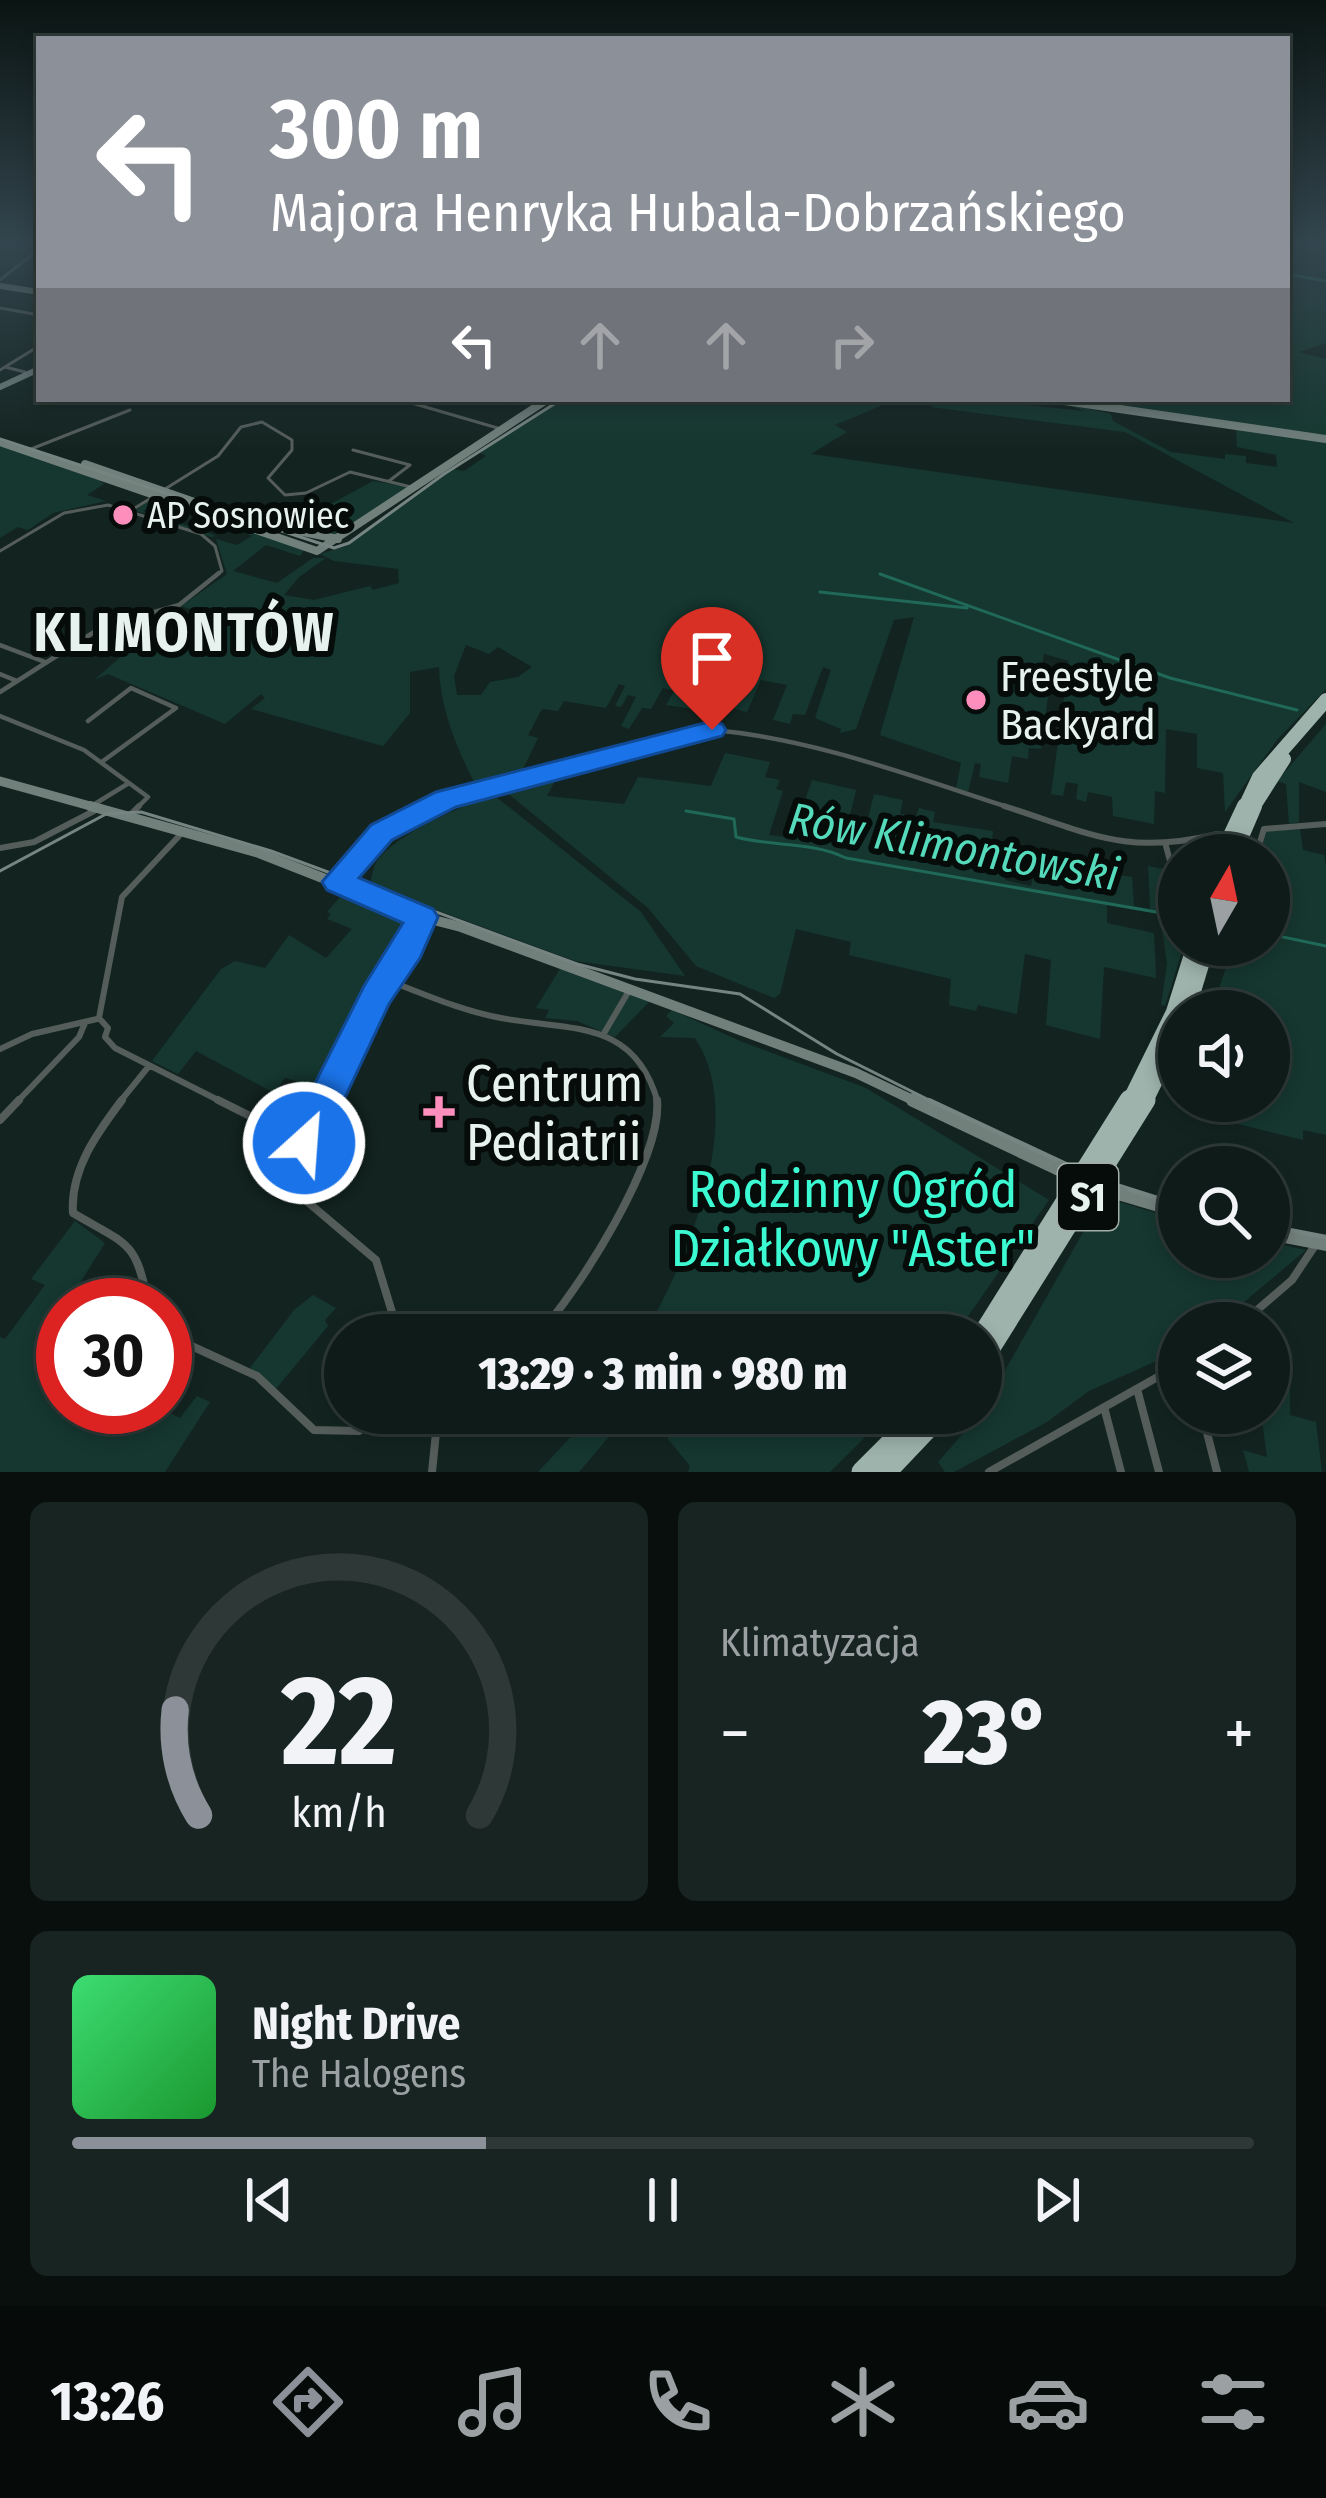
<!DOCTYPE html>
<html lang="pl">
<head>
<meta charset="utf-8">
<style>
	:root { --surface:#0e1b18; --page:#172421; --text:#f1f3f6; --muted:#9ba1a2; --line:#2e3937; --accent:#8c9099 }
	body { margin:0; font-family:"Fira Sans Condensed",sans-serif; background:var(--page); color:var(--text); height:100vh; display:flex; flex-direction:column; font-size:45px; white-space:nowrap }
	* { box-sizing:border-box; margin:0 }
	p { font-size:39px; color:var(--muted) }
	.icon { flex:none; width:66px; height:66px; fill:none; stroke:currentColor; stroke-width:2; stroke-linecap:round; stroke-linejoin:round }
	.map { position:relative; height:1472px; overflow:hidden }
	.drawer { display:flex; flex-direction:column; gap:30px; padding:30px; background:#080f0d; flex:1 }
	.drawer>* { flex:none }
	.banner { position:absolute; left:36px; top:36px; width:1254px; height:366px; border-radius:0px; box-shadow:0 6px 18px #0003,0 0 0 3px var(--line); background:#8c9099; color:#fff; overflow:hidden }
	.needle { width:78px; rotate:9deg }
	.buttons { position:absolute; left:1158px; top:834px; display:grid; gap:24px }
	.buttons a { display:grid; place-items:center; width:132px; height:132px; border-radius:50%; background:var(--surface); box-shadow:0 6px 18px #0003,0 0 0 3px var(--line); font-size:60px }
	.speed { position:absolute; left:36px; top:1278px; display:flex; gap:24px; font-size:60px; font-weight:700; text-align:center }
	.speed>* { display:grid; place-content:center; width:156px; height:156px; border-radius:50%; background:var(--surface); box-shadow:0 6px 18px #0003,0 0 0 3px var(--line); line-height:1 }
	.speed .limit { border:18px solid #d22; background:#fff; color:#111 }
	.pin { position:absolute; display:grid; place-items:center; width:102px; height:102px; color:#fff; margin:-123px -51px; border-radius:50% 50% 50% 0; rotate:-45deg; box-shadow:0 0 12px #0007 }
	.pin .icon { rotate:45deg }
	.me { position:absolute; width:132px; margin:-66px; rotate:26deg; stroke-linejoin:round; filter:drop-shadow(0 0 9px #0008) }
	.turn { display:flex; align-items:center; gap:42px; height:252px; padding:0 36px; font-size:54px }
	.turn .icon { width:156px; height:156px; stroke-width:2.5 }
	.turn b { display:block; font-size:84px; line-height:102px }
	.lanes { display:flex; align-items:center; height:114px; padding:0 36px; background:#0003; justify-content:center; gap:60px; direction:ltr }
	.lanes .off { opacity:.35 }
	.big { font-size:90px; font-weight:800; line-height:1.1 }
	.drawer .widget { flex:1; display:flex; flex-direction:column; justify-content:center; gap:18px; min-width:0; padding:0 42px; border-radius:18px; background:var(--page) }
	.drawer .dial { align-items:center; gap:0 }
	.dial svg { height:312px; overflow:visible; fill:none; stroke:var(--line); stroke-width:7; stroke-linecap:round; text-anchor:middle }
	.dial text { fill:var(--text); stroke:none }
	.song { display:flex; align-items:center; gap:36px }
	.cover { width:144px; height:144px; border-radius:18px; background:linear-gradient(135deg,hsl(140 70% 55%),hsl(130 70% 35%)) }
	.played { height:12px; border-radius:6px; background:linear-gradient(90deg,var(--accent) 35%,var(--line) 35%) }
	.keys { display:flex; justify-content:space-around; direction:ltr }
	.heat { display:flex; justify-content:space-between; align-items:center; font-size:66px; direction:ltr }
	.drawer .tiles { flex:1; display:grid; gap:30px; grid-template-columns:1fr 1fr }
	.widget:last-child { grid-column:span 2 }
	.trip { position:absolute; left:324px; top:1314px; width:678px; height:120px; border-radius:60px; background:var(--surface); box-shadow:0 6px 18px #0003,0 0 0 3px var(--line); font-weight:800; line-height:120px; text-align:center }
	.menu { display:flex; height:192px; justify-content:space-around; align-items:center; background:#060b0a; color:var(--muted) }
	.menu .icon { width:84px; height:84px }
	.menu .current { color:var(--accent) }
	.menu b { font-size:54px; color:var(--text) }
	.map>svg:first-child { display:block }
</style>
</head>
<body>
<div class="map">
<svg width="1326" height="1472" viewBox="0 0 1326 1472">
	<rect width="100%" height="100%" fill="#132420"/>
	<!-- green -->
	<path fill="#15372f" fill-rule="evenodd" d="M1287,244h39v99l-27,9 27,7v78l-268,-38h229v-91l4,-4 -4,-2z
		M564,399h333l-62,26 12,7 -36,22 483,69 -169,-91 -195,-25 22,-8h62v5l71,7 -22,-8 48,11 2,7 58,31 54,7v-5l21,2v7l31,4 -1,-12 -39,-8 -1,-18 90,12v248l-49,51 -52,72 -2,-39 -26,-5v-34l-31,-5 -1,64 -10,-2 -1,33 -41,-8 -1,-19 -24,-5 -2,10 -10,-3 2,-15 -12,-2 -3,14 -12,-2 18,-133 -25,-7 -5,26 11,2 -9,67 -12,-1 -1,11 -16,-3 -4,27 -29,-6 2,-13 -6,-1 -7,29 -12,-4 5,-25 -81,-28 34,-118 -20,3 -38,109 -16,4 1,-4 -26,-11 16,-48 -8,-3 -18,48 -12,-1 -3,10 -17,-4 14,-35 -26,-5 -14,32 -12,-3 1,-6 -24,-4 -6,12 -40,-6 8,-14 -11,-3 -12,21 -9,-1 -13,21 -8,-3 15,-29 -8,-2 -7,12 -6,-1 10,-20 -6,-2 -13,24 -42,-7 -6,10 -16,-2 -14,26 10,3 -17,35 41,-6 -15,29 77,8 14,-27 73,9 14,-33 45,9 -5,15 15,3 -4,9 7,2 -14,44 23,3 20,-58 44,10 -6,25 18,4 6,-25 29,6 -3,14 16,3 3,-9 16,4 -2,10 60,9 -3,31 15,3v15l26,6 2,-9 59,10v-16l40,6 2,29 16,3 -2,-43 31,6v73h5l-19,61 -4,-1 6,-41 -7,-50 -53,-10v19l47,10 2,45 -52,-11 -4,72 -54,-14 5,-65 -26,-6 -8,60 -39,-9 -2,6 -27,-6 2,-26 -102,-24 2,-13 -55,-13 -16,65 -6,4 -78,-32 -48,-58 -148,-121 7,-2 -2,-4 -24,6 -7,-5c-18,-36 -34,-74 -35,-115l-29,5v41l-27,33 -132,-37 14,-11 -4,-4 -36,30 -117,-50 -14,6 37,-32 34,-5 33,-25 -5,-8 -12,-4 46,-32 -11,-35 21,6 15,-9 -35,-14 -14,8 13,6 -5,1 -45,-16 24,5 12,-9 -47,-15 -12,9 22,7 -30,-7 17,-13 152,52 -4,6 -34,-11 -33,26 44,12 36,-25h13l-27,19 -15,18 30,5 56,-14 3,4 26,-7 -1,-14 -64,-8 -14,-7 26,-8 107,-77 11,2 22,-15 -8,-4zM466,645l23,9 9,-7 34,20 -14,10 -28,5 -9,13h-24l-3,-19z
		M0,444l99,36 5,4 -17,11 19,6 -53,12 -25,17 -10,-3 -18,11z
		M373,481l35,6 -59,44 -19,6 -12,-26z
		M1326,724v68l-27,-10v40l-10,2 -3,-40 -9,-3z
		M495,796l146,116 44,64 -110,-15 -206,-76c3,-6 3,-12 5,-18 13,-30 90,-63 121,-71z
		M1300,829l3,21 21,5 2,12v268l-23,-5v10l-122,-30 1,-9h87v-90h-58l23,-66h35v-90h-10l8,-24z
		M340,897l23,8 4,-5 47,25 -6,18 -43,60 -1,10 -37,73 -23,13 -15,-5 7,-13 -11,-3 -11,15 -78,-42 -18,23 -26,-13 69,-92 14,-8 30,7 24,-33 37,23 26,-29 -25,-10 4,-5 -4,-2z
		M561,967l90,33 -36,37 -38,-16 -32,-3 4,-8 -13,-2z
		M672,1010l68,31 126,47 183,112 -94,135h-311c43,-74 104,-218 51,-297l-35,-1 14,-14 -8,-7z
		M1103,1197l76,23v37h90v-15l37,8 -87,73h-40v28l-90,40 -42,31 -93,50h-9l-7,-10 43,-49z
		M75,1221l30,22 -27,43 4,9 -8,10h-11v14l-15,20 10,7 5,-5v66h42l-6,10 23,10 14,-20h22l22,11 17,-22 13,6 -45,70h-165v-135l5,2 40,-54 -14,-6z
		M313,1295l23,13 -11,12 3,6 -53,64 -25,-22 44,-58z
		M1269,1339l6,1 15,50v25l26,7 6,50h-73l-6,-22 24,7 -6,-44h8z
		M593,1413h36l-50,59h-41z
		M647,1413h242l-59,59h-142l2,-6z"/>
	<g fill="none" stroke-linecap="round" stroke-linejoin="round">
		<!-- stream -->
		<path stroke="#206858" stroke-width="3" d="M1287,274l39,7
			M880,574l290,104 127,32
			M820,592l147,16
			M686,811l48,8 2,18c37,10 75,4 110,21l310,54
			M1162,913l17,4
			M1269,934l57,12"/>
		<!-- street-far3 -->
		<path stroke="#555d5b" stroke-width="3" d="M0,280l39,-31
			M0,308l39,7
			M5,367l20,5
			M0,370l39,-24
			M398,399l103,30
			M353,450l57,15 -21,16
			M26,451l104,-41
			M165,489l53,-33 23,-29 21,-5 30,18v10l-24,28 17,17 21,-2 44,-21 61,15
			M130,511l26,-16
			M0,551l64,-38 44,-8 93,29 14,12 7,25 -7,5"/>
		<!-- street-far2 -->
		<path stroke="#555d5b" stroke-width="4.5" d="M0,645l45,17
			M0,674l17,7
			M0,692l102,-65 77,-22 40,-32
			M0,716l84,34 64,47 -12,12
			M88,721l43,-33 45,20 -73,53
			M93,805l36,-22
			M423,809l290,-79c103,9 203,48 301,79"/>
		<!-- street-far1 -->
		<path stroke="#555d5b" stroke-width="6" d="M1004,806c88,28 121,50 214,28
			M130,815l9,-9
			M179,836l-57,61 -23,121 9,10 -3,9 10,11 109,55
			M1166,846l4,15 9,7
			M0,848l34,-6 60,-31
			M1256,855l8,-26 62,-5
			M338,882l44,-49 46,-27
			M387,980c37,14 75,31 114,38 69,13 134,0 157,85
			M603,1035l27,-46
			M0,1049l32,-15 65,-15
			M16,1103l63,-66 6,-14
			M119,1103l30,-37
			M324,1103l52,-107 33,-47 12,-29"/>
		<!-- street -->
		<path stroke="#555d5b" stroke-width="8" d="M122,1100c-25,33 -52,70 -49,113 54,32 64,27 75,92
			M218,1100l86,43 -15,32 1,12 86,73 23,75
			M0,1120l19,-20
			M304,1143l21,-43
			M1242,1323l50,-43 22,-33
			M165,1327l20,16 72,33 57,54 45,1 20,-18
			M538,1335c40,-43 125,-177 119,-235
			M1137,1389l22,83
			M1104,1407l17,65
			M1202,1413l15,59
			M432,1472l6,-59
			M989,1472l190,-107"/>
		<!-- secondary-far4 -->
		<path stroke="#72807c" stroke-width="6" d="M0,286l39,6
			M0,387l39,-18"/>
		<!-- secondary-far3 -->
		<path stroke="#72807c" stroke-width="8" d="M1051,399l275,40
			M0,442l317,109 231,-152
			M85,464l167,58 86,17"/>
		<!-- secondary-far2 -->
		<path stroke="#72807c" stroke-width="9" d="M0,781l101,28"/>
		<!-- secondary-far1 -->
		<path stroke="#72807c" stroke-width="10" d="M90,806l169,47 163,64 39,10 395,146 63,30"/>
		<!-- secondary -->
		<path stroke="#72807c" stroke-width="14" d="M913,1100l144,68
			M1122,1194l57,17
			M1269,1233l57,11"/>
		<!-- highway-far2 -->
		<path stroke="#9eb3ac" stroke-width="14" d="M1244,809l15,-32 67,-77
			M1252,809l32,-50"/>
		<!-- highway-far1 -->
		<path stroke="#9eb3ac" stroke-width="16" d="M1222,855l23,-49
			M1233,855l21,-49
			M1187,1011l20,-66
			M1129,1103l45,-91 21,-67
			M1144,1103l35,-71"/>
		<!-- highway -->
		<path stroke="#9eb3ac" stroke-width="21" d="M981,1338l149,-238
			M981,1362l164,-262
			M862,1472l59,-59
			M886,1472l56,-59"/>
		<!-- tram-far1 -->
		<path stroke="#778582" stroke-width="3" d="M0,439l334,109 15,-5 95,-69 118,-75
			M0,871l106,-57 35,-2 130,39 306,113 58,15 105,15 97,60 98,49"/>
		<!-- tram -->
		<path stroke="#778582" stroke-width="4.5" d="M929,1100l171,80 79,25
			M1269,1226l57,11"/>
		<!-- secondary-bridge -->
		<path stroke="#72807c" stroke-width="14" d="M1057,1168l65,26"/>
	</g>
	<!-- sky -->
	<linearGradient id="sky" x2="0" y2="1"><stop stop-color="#0a1412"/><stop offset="0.54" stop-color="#33454e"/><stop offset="1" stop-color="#33454e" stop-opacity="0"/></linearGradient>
	<rect width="1326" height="450" fill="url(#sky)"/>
	<!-- route -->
	<path fill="#1a73e8" stroke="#114b97" stroke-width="3" d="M712,721l10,3 4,6 -4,6 -266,71 -64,33 -33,38 74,31 5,8 -18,41 -31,46 -71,151 -14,5 -13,-5 -5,-12 5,-12 73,-145 39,-63 -76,-33 -5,-8 49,-57 65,-33z"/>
	<!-- markers -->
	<g fill="#fe8ebc" stroke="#050c0a" stroke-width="4.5">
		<circle cx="123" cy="515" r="12"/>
		<circle cx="976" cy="700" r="12"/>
		<path d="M433 1094h12v12h12v12h-12v12h-12v-12h-12v-12h12z"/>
	</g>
	<g text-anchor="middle" stroke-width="12" stroke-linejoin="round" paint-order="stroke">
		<!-- far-poi labels -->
		<g font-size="36" fill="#e7f2ef" stroke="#050c0a" text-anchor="start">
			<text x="147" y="528">AP Sosnowiec</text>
		</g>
		<!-- shield labels -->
		<rect fill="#050c0a" stroke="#a3adaa" stroke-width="3" x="1058" y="1164" width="60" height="66" rx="9"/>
		<g font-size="39" font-weight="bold" fill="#e7f2ef">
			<text x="1088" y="1211">S1</text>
		</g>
		<!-- poi labels -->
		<g font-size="42" fill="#e7f2ef" stroke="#050c0a" text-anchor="start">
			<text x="1000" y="691">Freestyle<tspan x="1000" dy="48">Backyard</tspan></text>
		</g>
		<!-- water labels -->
		<g font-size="45" font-style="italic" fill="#55dabb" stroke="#050c0a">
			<text transform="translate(954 846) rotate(10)" y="16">Rów Klimontowski</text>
		</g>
		<!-- near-poi labels -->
		<g font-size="51" fill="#e7f2ef" stroke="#050c0a" text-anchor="start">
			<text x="466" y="1101">Centrum<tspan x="466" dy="59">Pediatrii</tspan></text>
		</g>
		<!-- near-park labels -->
		<g font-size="51" fill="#3cfbd3" stroke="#050c0a">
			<text x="853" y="1207">Rodzinny Ogród<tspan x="853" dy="59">Działkowy "Aster"</tspan></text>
		</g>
		<!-- district labels -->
		<g font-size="54" font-weight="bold" letter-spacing="3" fill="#e7f2ef" stroke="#050c0a">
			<text x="185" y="651">KLIMONTÓW</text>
		</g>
	</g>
</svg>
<div class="buttons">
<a><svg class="needle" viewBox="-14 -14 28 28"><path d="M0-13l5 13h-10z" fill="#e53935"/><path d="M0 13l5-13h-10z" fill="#9ba1a2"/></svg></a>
<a><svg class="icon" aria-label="sound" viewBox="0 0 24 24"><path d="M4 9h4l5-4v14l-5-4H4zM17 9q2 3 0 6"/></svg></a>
<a><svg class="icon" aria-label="search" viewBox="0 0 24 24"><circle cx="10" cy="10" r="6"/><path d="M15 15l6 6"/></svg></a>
<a><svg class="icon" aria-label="layers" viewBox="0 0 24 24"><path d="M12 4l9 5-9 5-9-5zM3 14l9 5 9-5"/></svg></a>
</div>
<div class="speed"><div class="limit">30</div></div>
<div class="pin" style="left:712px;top:730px;background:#d93025"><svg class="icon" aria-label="arrive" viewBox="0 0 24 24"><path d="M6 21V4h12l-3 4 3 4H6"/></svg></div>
<svg class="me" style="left:304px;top:1143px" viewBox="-20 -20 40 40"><circle r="17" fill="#1a73e8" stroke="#fff" stroke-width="3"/><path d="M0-11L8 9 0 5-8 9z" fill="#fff"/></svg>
<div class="trip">13:29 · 3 min · 980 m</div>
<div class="banner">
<div class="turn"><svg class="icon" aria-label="left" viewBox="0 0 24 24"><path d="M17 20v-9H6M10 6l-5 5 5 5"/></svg><div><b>300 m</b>Majora Henryka Hubala-Dobrzańskiego</div></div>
<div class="lanes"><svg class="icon" aria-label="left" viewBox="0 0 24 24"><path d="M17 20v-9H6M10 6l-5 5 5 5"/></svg><svg class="icon off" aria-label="ahead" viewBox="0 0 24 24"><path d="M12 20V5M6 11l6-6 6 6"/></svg><svg class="icon off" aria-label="ahead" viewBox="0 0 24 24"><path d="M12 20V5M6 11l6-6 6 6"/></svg><svg class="icon off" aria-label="right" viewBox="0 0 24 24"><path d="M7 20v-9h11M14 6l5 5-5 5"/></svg></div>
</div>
</div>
<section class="drawer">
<div class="tiles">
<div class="widget dial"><svg viewBox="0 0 100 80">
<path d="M14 69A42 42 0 1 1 86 69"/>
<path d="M14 69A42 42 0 0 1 8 42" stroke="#8c9099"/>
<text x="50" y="56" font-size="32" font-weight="700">22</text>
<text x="50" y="72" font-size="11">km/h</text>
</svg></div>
<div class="widget"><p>Klimatyzacja</p>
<div class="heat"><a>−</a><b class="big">23°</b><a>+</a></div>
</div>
<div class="widget">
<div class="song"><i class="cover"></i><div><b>Night Drive</b><p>The Halogens</p></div></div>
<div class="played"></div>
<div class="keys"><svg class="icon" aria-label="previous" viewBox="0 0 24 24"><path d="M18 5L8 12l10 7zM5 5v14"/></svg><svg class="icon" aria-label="pause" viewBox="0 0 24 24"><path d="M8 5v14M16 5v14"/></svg><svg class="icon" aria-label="next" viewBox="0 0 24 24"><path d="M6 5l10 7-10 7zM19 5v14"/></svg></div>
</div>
</div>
</section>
<nav class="menu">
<b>13:26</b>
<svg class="icon current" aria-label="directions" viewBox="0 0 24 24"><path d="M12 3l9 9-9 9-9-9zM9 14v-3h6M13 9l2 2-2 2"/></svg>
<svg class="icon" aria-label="music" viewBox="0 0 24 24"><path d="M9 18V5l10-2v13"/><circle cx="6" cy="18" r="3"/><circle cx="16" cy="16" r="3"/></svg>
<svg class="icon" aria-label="phone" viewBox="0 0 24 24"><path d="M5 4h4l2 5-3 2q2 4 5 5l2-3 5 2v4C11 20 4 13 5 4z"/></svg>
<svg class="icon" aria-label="climate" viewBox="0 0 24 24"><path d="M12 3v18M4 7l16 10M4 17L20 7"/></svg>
<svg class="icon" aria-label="car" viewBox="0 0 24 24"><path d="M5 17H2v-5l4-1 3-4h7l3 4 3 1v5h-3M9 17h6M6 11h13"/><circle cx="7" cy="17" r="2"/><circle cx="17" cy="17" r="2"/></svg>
<svg class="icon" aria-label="filters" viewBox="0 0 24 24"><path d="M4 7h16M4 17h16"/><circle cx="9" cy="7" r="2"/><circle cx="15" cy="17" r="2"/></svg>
</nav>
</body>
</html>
